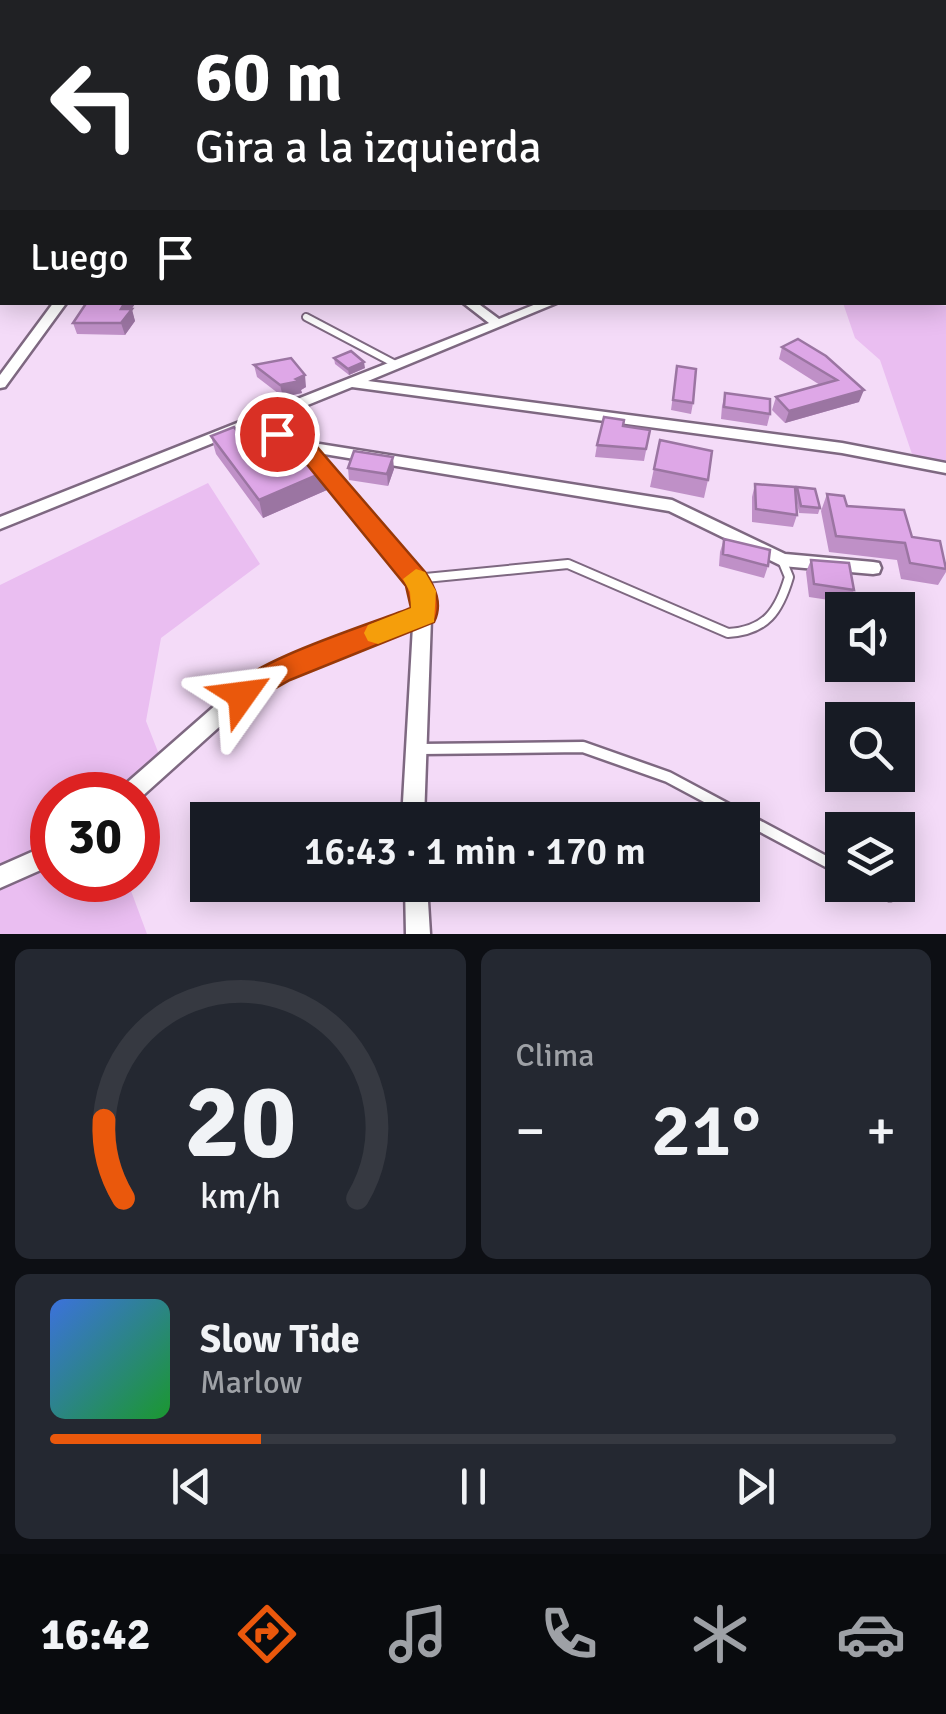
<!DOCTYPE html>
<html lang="es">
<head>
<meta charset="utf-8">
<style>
	:root { --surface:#171b24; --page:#242831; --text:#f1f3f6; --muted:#9ea1a6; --line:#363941; --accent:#ea580c }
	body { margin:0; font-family:Signika,sans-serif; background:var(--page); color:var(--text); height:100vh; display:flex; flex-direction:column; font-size:38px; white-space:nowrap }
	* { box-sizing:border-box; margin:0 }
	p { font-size:32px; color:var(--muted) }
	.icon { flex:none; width:55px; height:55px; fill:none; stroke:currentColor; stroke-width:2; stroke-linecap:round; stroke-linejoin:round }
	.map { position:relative; height:934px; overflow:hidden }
	.sheet { display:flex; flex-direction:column; gap:15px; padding:15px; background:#0d0f14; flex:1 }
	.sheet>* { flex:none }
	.top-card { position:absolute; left:0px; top:0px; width:948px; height:305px; box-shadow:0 5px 25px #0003; background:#202124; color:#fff; overflow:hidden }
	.fabs { position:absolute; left:825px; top:592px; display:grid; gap:20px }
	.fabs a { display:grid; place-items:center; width:90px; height:90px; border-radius:0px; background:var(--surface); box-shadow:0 5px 25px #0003; font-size:50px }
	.speed { position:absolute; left:30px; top:772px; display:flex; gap:20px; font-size:50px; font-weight:700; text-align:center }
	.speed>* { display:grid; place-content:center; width:130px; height:130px; border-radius:50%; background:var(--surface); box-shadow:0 5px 25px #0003; line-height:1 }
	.speed .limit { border:15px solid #d22; background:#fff; color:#111 }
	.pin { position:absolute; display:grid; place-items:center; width:85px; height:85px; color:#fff; margin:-42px; border:5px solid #fff; border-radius:50%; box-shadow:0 2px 10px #0007 }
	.me { position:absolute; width:110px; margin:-55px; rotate:59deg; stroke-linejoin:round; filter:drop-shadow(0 0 8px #0008) }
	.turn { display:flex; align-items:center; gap:35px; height:210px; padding:0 30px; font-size:45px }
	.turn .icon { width:130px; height:130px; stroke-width:2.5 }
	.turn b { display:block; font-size:70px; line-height:85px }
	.then { display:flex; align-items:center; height:95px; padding:0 30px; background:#0003; gap:20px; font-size:38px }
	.big { font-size:75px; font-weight:600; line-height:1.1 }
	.sheet .tile { flex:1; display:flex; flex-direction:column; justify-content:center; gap:15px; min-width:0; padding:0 35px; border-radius:15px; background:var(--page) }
	.sheet .dial { align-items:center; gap:0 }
	.dial svg { height:260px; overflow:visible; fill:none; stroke:var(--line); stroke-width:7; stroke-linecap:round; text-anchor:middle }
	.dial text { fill:var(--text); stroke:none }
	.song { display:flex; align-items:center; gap:30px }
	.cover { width:120px; height:120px; border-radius:15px; background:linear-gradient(135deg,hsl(220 70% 55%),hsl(130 70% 35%)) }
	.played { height:10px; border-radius:5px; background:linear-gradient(90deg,var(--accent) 25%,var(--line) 25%) }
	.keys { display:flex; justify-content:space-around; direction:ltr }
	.heat { display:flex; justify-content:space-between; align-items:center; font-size:55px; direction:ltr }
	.sheet .tiles { flex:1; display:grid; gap:15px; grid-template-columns:1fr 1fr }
	.tile:last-child { grid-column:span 2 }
	.trip { position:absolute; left:190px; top:802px; width:570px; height:100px; border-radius:0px; background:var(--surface); box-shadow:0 5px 25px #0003; font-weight:600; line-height:100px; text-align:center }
	.tabs { display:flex; height:160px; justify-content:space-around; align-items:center; background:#090b0e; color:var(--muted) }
	.tabs .icon { width:70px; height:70px }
	.tabs .on { color:var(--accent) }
	.tabs b { font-size:45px; color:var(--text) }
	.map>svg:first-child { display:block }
</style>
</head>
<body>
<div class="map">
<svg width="946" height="934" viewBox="0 0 946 934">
	<rect width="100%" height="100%" fill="#f4dbf8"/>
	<!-- green -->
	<path fill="#eabef1" d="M920,302l26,4v157l-34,-9 -32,-94 -25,-22 -12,-35z
		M208,483l52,81 -99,74 -15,83 14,36 -22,60v-22h-86v85h75l20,54h-147v-349z"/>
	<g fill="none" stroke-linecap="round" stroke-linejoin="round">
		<!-- river -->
		<path fill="#a874b1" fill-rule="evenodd" d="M945,6h1v8h-1z"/>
		<defs>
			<path id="lane-far2" d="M306,317l91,48"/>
			<path id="lane-far1" d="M415,579l153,-15 160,69c38,-2 51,-22 61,-56l-7,-17"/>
			<path id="lane" d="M421,749l162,-2 85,30 174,93
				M871,885l19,10"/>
			<path id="street" d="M855,0h6l1,2h-6z
				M917,0h9l-3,2z
				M945,14h1v4h-1z
				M945,35h1v5h-1z
				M945,192h1v6h-1z
				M0,269h2v6h-2z
				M54,302h13l-62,85 -5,1v-13z
				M462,302h14l23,17 42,-17h18l-191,79 474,62 104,20v10l-104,-20 -490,-66 -89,36 44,19 365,58 113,54 88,8 6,1 2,5 -2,5 -6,1 -91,-8 -113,-55 -351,-58 114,138 1,23 -2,4 -7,202h-22l11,-194 -126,51 -39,24 -110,99v-5h-21l4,-7 113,-99 39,-24 140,-54 1,-18 -115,-144 -49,-21 -250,101v-12l489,-194z
				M52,843v22l-52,23v-22z
				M405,885h22l3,49h-24z"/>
		</defs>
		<!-- lane-far2 casing -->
		<use href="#lane-far2" stroke="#7e6881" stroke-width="10"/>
		<!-- lane-far1 casing -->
		<use href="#lane-far1" stroke="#7e6881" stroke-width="12"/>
		<!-- lane casing -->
		<use href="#lane" stroke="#7e6881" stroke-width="15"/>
		<!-- street casing -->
		<use href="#street" stroke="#7e6881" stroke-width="5"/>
		<!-- lane-far2 -->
		<use href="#lane-far2" stroke="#fff" stroke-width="6"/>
		<!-- lane-far1 -->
		<use href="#lane-far1" stroke="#fff" stroke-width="8"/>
		<!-- lane -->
		<use href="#lane" stroke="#fff" stroke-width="10"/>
		<!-- street -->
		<use href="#street" fill="#fff" fill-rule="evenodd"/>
	</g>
	<!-- wall -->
	<path fill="#bf90c7" d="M87,302h49l-5,7 4,12 -10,14 -48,-1 -4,-11z
		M798,339l61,63 -74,21 -13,-13 4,-13 44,-12 -41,-26 3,-12z
		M334,358l31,10 -16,7 -14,-11z
		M254,365l52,22 -5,3 1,3 -19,4 -26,-20z
		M677,366l16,37 -2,11 -20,-4z
		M725,393l45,21 -3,12 -46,-7 1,-13z
		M623,426l27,4 -6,31 -49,-4 2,-12z
		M211,436l58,37 55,-1 3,18 -64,28 -47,-64z
		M660,440l48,40 -4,18 -54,-11z
		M348,468l46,1 -6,17 -39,-6z
		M755,484l40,8 2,-5 23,21 -2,6 -19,-1 -3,-15 1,17 -4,12 -41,-5v-25z
		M827,494l85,43 34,26v9l-8,13 -37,-6 -4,-19 -68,-8 -8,-41z
		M724,539l44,27 -4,12 -45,-12 1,-14z
		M811,560l43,30 -5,13 -40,-6 -3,-25z"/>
	<!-- shaded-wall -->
	<path fill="#9b75a2" d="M537,0h22v2h-32z
		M125,302h11l-6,10 2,-3 3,12 -10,14 -4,-12v-14z
		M364,362l1,6 -16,7 -1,-6z
		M305,375l1,12 -5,3 1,3 -19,4 -3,-12z
		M864,390l-5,12 -74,21 4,-12z
		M393,457l1,12 -6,17 -1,-12z
		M324,472l3,18 -64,28 -4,-18z"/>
	<!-- building -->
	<path fill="#dea7e7" stroke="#9b75a2" stroke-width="2.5" d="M492,0h45l-10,2h-34z
		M695,0h44l18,2 1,-2h12l-1,2h-76z
		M87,302h38l-4,7h11l-11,14h-48z
		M798,339l28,17 38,34 -75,21 -13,-14 61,-17 -55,-33z
		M351,351l13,11 -16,7 -14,-11z
		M291,358l14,17 -9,4 4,2 -20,4 -26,-20z
		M677,366l19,3 -3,34 -20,-3z
		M725,393l45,6v15l-46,-7z
		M604,417l20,3 -1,6 27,4 -4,19 -49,-4z
		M234,427l35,46 42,-18 13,17 -65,28 -48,-64z
		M660,440l52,11 -4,29 -54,-11z
		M354,451l39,6 -6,17 -39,-6z
		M755,484l40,3 2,28 -41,-6z
		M797,487l18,2 5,19 -19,-2z
		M827,494l17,2 3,10 57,4 8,27 28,4 6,28 -36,-6 -5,-20 -69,-7z
		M724,539l46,11 -2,16 -45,-12z
		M811,560l38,3 5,27 -40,-6z"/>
	<!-- route -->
	<path fill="#ea580c" stroke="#983908" stroke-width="2.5" d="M277,427l35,14 113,131c10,15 18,32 9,50l-144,58 -48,27 -11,-3 -4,-9c15,-32 147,-72 184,-87l-5,-22 -110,-135 -27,-11v-11z"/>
	<!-- slow -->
	<path fill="#f59e0b" d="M416,569l9,3 11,19 -2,31 -56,22 -10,-3 -4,-8 4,-8 43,-17 -1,-16 -7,-13z"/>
</svg>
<div class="fabs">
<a><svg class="icon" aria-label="sound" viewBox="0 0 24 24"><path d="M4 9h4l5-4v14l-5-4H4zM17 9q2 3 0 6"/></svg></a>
<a><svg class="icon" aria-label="search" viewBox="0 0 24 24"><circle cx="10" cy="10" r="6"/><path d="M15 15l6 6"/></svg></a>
<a><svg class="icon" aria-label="layers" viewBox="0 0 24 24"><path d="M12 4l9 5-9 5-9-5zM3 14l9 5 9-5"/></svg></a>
</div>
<div class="speed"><div class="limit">30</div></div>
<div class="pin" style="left:277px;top:434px;background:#d93025"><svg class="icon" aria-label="arrive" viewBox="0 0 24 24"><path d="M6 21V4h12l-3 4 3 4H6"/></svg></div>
<svg class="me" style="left:242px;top:695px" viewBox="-20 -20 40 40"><path d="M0-17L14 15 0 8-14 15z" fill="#ea580c" stroke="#fff" stroke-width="4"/></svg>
<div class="trip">16:43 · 1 min · 170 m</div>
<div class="top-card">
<div class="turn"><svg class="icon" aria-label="left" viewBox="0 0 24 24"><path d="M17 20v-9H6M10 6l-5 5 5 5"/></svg><div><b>60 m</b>Gira a la izquierda</div></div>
<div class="then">Luego<svg class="icon" aria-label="arrive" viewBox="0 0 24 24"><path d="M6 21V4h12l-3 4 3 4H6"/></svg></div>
</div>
</div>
<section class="sheet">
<div class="tiles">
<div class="tile dial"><svg viewBox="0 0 100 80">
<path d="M14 69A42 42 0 1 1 86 69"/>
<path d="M14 69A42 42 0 0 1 8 45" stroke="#ea580c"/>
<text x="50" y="56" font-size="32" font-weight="700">20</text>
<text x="50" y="72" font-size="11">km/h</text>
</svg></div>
<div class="tile"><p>Clima</p>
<div class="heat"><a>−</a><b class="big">21°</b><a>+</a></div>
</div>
<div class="tile">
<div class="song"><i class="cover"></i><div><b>Slow Tide</b><p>Marlow</p></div></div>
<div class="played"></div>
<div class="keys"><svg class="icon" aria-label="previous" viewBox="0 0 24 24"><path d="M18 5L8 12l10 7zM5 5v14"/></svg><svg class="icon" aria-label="pause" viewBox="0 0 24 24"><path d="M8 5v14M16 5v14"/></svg><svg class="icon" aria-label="next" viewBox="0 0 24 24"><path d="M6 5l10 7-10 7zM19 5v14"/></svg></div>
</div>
</div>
</section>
<nav class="tabs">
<b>16:42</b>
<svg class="icon on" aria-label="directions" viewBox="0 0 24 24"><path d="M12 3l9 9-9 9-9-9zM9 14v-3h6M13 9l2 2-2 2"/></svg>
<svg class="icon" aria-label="music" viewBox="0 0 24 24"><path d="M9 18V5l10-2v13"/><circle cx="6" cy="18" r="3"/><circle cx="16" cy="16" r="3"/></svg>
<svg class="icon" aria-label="phone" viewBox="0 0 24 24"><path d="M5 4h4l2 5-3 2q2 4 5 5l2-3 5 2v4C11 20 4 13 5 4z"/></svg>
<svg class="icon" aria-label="climate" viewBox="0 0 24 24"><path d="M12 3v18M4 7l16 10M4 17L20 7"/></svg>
<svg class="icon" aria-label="car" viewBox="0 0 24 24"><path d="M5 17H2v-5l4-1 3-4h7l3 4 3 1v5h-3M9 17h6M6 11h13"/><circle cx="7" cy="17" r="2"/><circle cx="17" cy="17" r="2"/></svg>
</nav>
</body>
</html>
